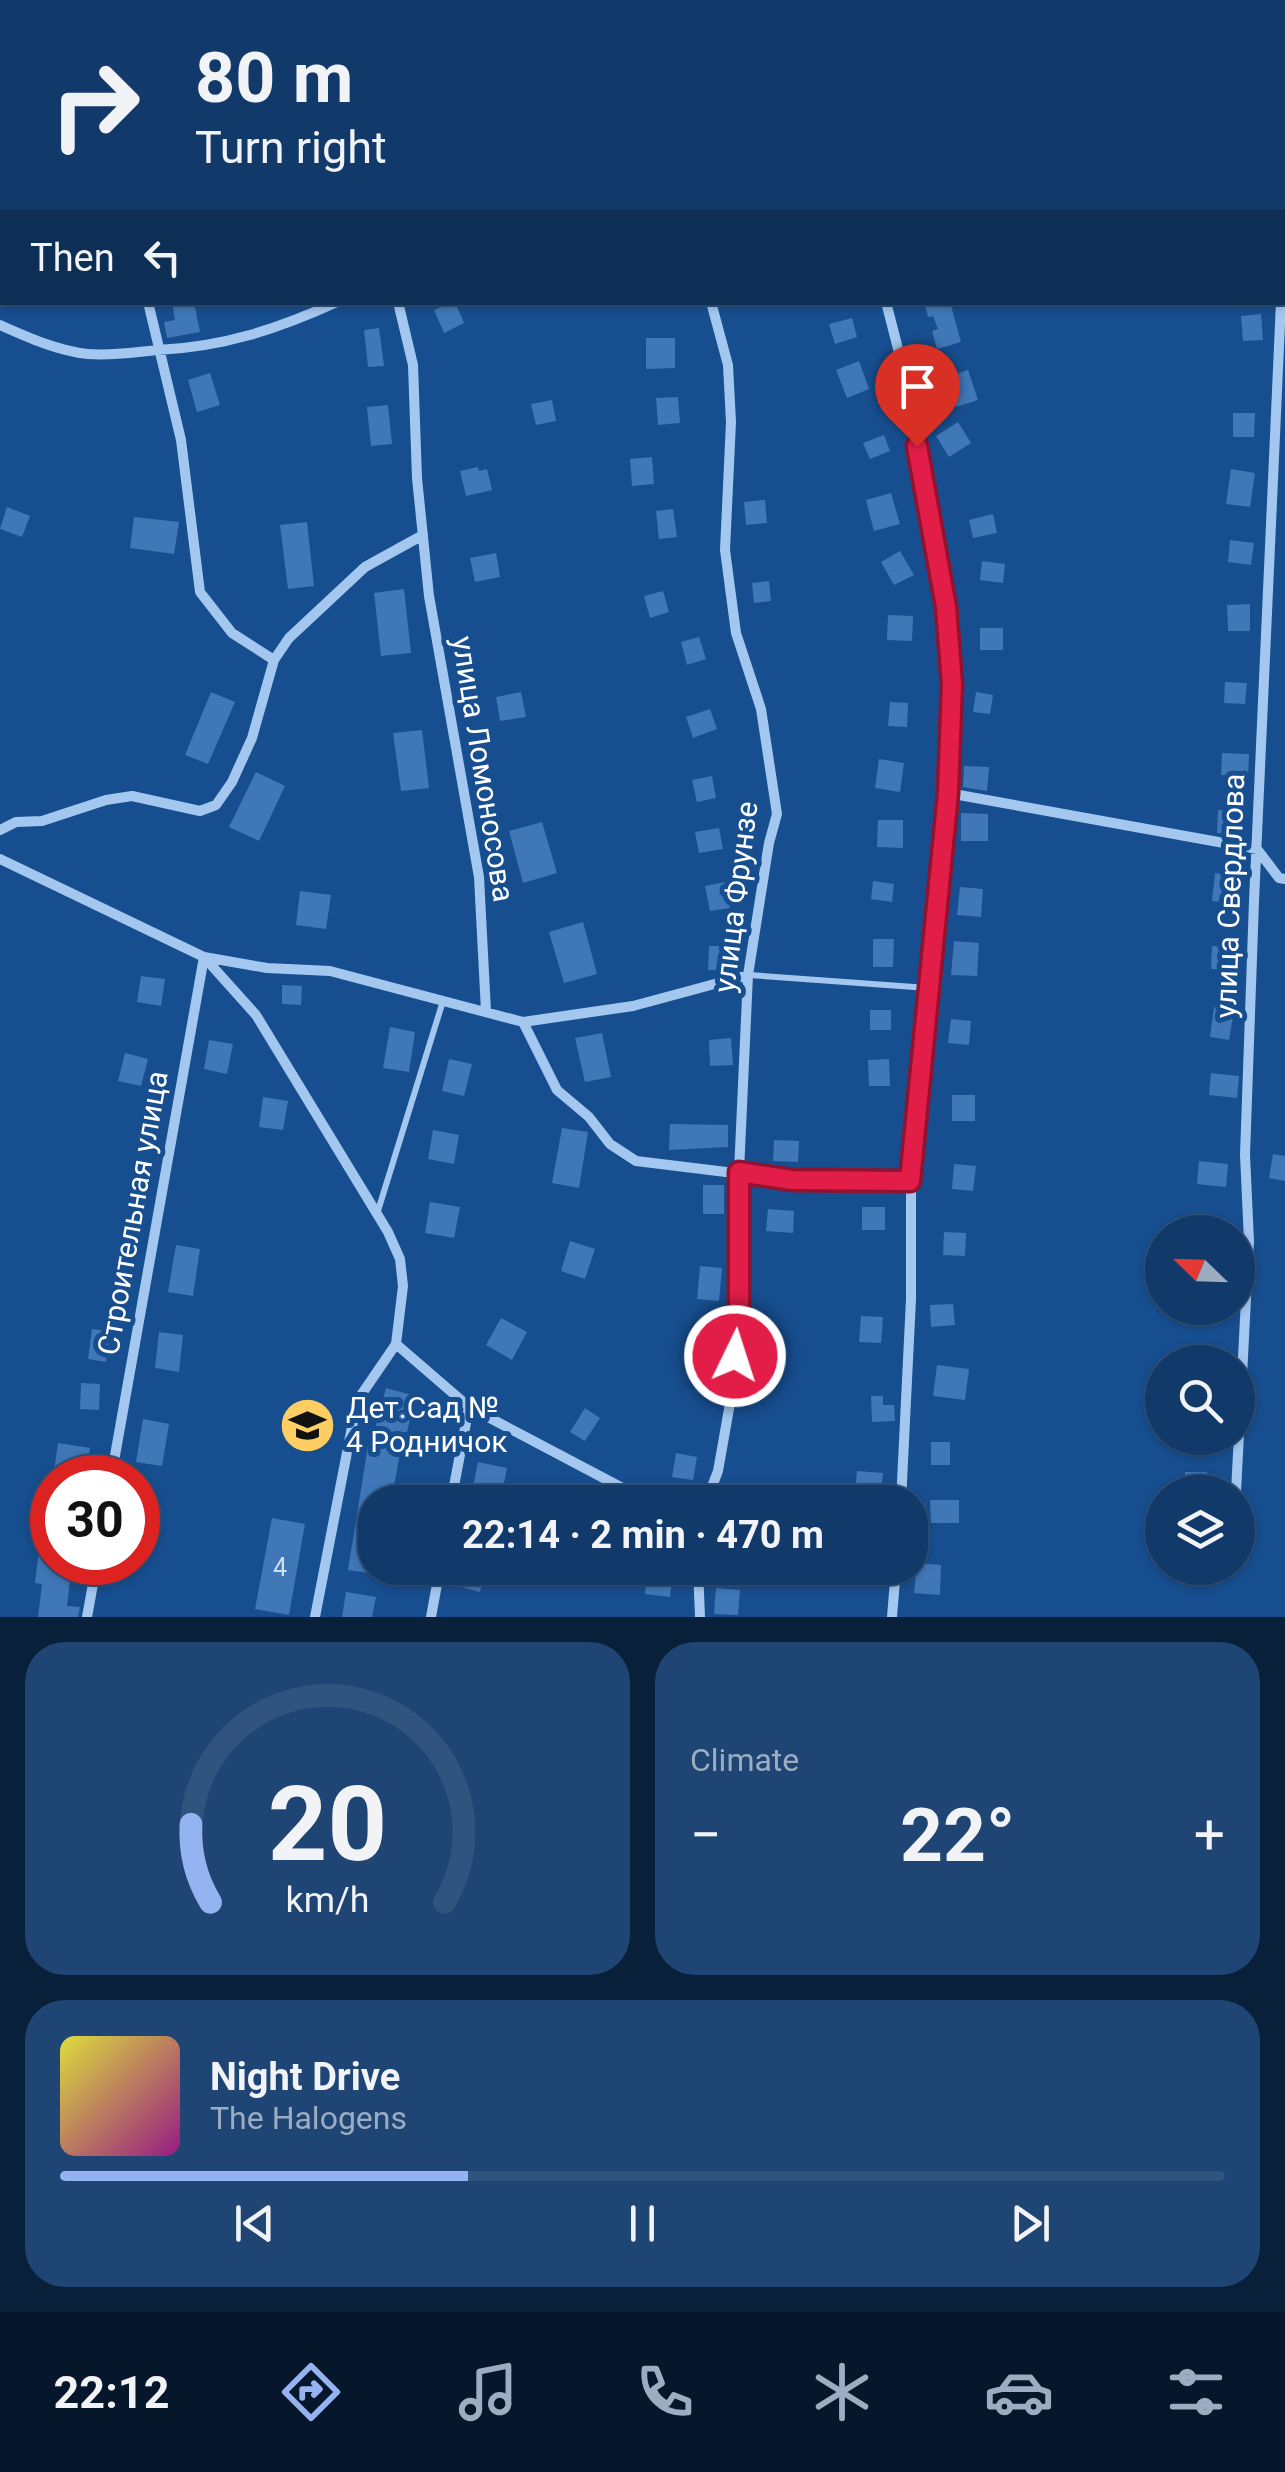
<!DOCTYPE html>
<html lang="en">
<head>
<meta charset="utf-8">
<style>
	:root { --surface:#113a6b; --page:#1e4573; --text:#f1f3f6; --muted:#9cadc1; --line:#30547e; --accent:#95b2f1 }
	body { margin:0; font-family:Roboto,sans-serif; background:var(--page); color:var(--text); height:100vh; display:flex; flex-direction:column; font-size:38px; white-space:nowrap }
	* { box-sizing:border-box; margin:0 }
	p { font-size:32px; color:var(--muted) }
	.icon { flex:none; width:55px; height:55px; fill:none; stroke:currentColor; stroke-width:2; stroke-linecap:round; stroke-linejoin:round }
	.map { position:relative; height:1617px; overflow:hidden }
	.panel { display:flex; flex-direction:column; gap:25px; padding:25px; background:#09203b; flex:1 }
	.panel>* { flex:none }
	.guide { position:absolute; left:0px; top:0px; width:1285px; height:305px; box-shadow:0 2px 8px #0004,0 0 0 2px var(--line); background:#113a6b; color:var(--text); overflow:hidden }
	.needle { width:65px; rotate:293deg }
	.fabs { position:absolute; left:1145px; top:1215px; display:grid; gap:20px }
	.fabs a { display:grid; place-items:center; width:110px; height:110px; border-radius:50%; background:var(--surface); box-shadow:0 2px 8px #0004,0 0 0 2px var(--line); font-size:50px }
	.speed { position:absolute; left:30px; top:1455px; display:flex; gap:20px; font-size:50px; font-weight:700; text-align:center }
	.speed>* { display:grid; place-content:center; width:130px; height:130px; border-radius:50%; background:var(--surface); box-shadow:0 2px 8px #0004,0 0 0 2px var(--line); line-height:1 }
	.speed .limit { border:15px solid #d22; background:#fff; color:#111 }
	.pin { position:absolute; display:grid; place-items:center; width:85px; height:85px; color:#fff; margin:-102px -42px; border-radius:50% 50% 50% 0; rotate:-45deg; box-shadow:0 0 10px #0007 }
	.pin .icon { rotate:45deg }
	.me { position:absolute; width:110px; margin:-55px; rotate:4deg; stroke-linejoin:round; filter:drop-shadow(0 0 8px #0008) }
	.turn { display:flex; align-items:center; gap:35px; height:210px; padding:0 30px; font-size:45px }
	.turn .icon { width:130px; height:130px; stroke-width:2.5 }
	.turn b { display:block; font-size:70px; line-height:85px }
	.then { display:flex; align-items:center; height:95px; padding:0 30px; background:#0003; gap:20px; font-size:38px }
	.big { font-size:75px; font-weight:700; line-height:1.1 }
	.panel .widget { flex:1; display:flex; flex-direction:column; justify-content:center; gap:15px; min-width:0; padding:0 35px; border-radius:40px; background:var(--page) }
	.panel .dial { align-items:center; gap:0 }
	.dial svg { height:260px; overflow:visible; fill:none; stroke:var(--line); stroke-width:7; stroke-linecap:round; text-anchor:middle }
	.dial text { fill:var(--text); stroke:none }
	.song { display:flex; align-items:center; gap:30px }
	.cover { width:120px; height:120px; border-radius:15px; background:linear-gradient(135deg,hsl(60 70% 55%),hsl(310 70% 35%)) }
	.played { height:10px; border-radius:5px; background:linear-gradient(90deg,var(--accent) 35%,var(--line) 35%) }
	.keys { display:flex; justify-content:space-around; direction:ltr }
	.heat { display:flex; justify-content:space-between; align-items:center; font-size:55px; direction:ltr }
	.panel .tiles { flex:1; display:grid; gap:25px; grid-template-columns:1fr 1fr }
	.widget:last-child { grid-column:span 2 }
	.trip { position:absolute; left:358px; top:1485px; width:570px; height:100px; border-radius:40px; background:var(--surface); box-shadow:0 2px 8px #0004,0 0 0 2px var(--line); font-weight:700; line-height:100px; text-align:center }
	.tab-bar { display:flex; height:160px; justify-content:space-around; align-items:center; background:#07172b; color:var(--muted) }
	.tab-bar .icon { width:70px; height:70px }
	.tab-bar .on { color:var(--accent) }
	.tab-bar b { font-size:45px; color:var(--text) }
	.map>svg:first-child { display:block }
</style>
</head>
<body>
<div class="map">
<svg width="1285" height="1617" viewBox="0 0 1285 1617">
	<rect width="100%" height="100%" fill="#174e8f"/>
	<!-- building -->
	<path fill="#3f77b7" d="M172,302h22l6,30 -33,6 -3,-16 11,-2z
		M455,302l9,21 -20,10 -10,-23z
		M924,302h26l11,40 -24,7 -5,-18 6,-2 -5,-13 -5,1z
		M1261,314l2,26 -20,1 -2,-25z
		M852,318l5,19 -22,7 -6,-20z
		M379,328l5,38 -16,1 -4,-37z
		M646,338h29v30l-29,1z
		M859,361l10,28 -22,9 -11,-28z
		M968,370l10,30 -22,7 -9,-30z
		M210,373l10,32 -23,7 -9,-32z
		M678,397l2,26 -22,2 -2,-27z
		M552,400l4,21 -20,4 -5,-21z
		M388,405l4,39 -21,2 -4,-39z
		M1233,413h22l-1,24h-21z
		M958,422l13,21 -22,14 -13,-21z
		M884,435l6,16 -20,8 -7,-16z
		M652,457l2,27 -22,2 -2,-27z
		M478,467l1,4 8,-2 5,21 -26,6 -6,-25z
		M1231,469l24,4 -5,34 -24,-3z
		M891,493l9,31 -26,7 -8,-31z
		M765,500l2,23 -21,2 -2,-23z
		M7,507l23,9 -8,21 -22,-8z
		M673,509l4,28 -18,2 -3,-28z
		M993,514l4,19 -24,5 -4,-18z
		M134,517l45,5 -5,32 -44,-6z
		M307,522l7,64 -26,3 -8,-64z
		M1230,540l24,3 -3,22 -23,-3z
		M900,551l14,24 -20,10 -13,-23z
		M496,553l4,24 -25,5 -5,-24z
		M982,561l23,3 -2,19 -23,-3z
		M769,581l2,20 -17,2 -2,-20z
		M404,589l7,64 -30,3 -7,-63z
		M663,591l6,21 -19,6 -6,-22z
		M1250,604v27h-22l-1,-26z
		M888,615l25,1 -1,25 -25,-1z
		M980,628h23v22h-23z
		M699,637l7,22 -19,6 -6,-23z
		M1225,682l22,1 -2,21 -21,-1z
		M211,692l24,10 -27,62 -23,-9z
		M521,692l5,25 -26,4 -4,-24z
		M976,692l17,3 -3,19 -17,-2z
		M890,702l18,1 -1,24 -19,-1z
		M710,709l7,20 -24,9 -7,-21z
		M422,730l7,58 -28,3 -8,-58z
		M1222,753l27,1 -1,23 -27,-2z
		M879,759l25,4 -4,29 -25,-4z
		M964,766l25,1 -2,24 -24,-4z
		M256,772l29,14 -26,55 -30,-14z
		M712,776l4,22 -19,4 -5,-22z
		M1218,810l24,1 -1,23 -24,-1z
		M961,813l27,1v27h-27z
		M878,820h25v28l-26,-1z
		M542,822l15,51 -34,10 -14,-52z
		M719,828l4,21 -24,4 -4,-21z
		M1215,873l29,3 -3,28 -29,-3z
		M873,881l21,3 -2,18 -21,-3z
		M725,882l5,26 -20,3 -5,-25z
		M960,887l23,2 -2,28 -24,-2z
		M300,891l31,4 -5,34 -30,-4z
		M583,922l14,52 -33,9 -15,-51z
		M873,939h21l-1,28h-20z
		M954,941l25,2 -2,33 -26,-1z
		M709,946h26l-1,24h-26z
		M1212,946l24,1v23l-25,-1z
		M141,976l24,3 -4,27 -24,-4z
		M282,985l20,1 -1,19 -19,-1z
		M1214,1007l20,3 -5,30 -19,-3z
		M870,1010h21v20h-21z
		M951,1019l20,2 -2,24 -21,-2z
		M390,1027l25,5 -6,40 -26,-4z
		M602,1033l9,44 -26,5 -10,-44z
		M731,1038l2,27 -23,1 -1,-26z
		M209,1040l24,4 -6,30 -23,-5z
		M125,1053l23,6 -7,27 -23,-5z
		M449,1059l23,5 -8,32 -22,-5z
		M889,1059l1,27h-21l-1,-26z
		M1211,1073l28,3 -2,22 -28,-3z
		M952,1095h23v26h-23z
		M263,1097l25,4 -5,29 -24,-3z
		M670,1124l58,1v22l-59,3z
		M562,1128l26,4 -9,56 -27,-5z
		M433,1130l26,5 -5,29 -26,-5z
		M774,1140l25,1 -1,21 -25,-1z
		M1273,1154l12,2v25l-16,-3z
		M1199,1161l29,3 -2,23 -29,-3z
		M954,1164l22,2 -3,25 -21,-2z
		M703,1185h21v29h-21z
		M430,1202l30,5 -6,31 -29,-5z
		M862,1207h23v23h-23z
		M768,1209l26,2 -1,22 -27,-2z
		M1198,1216h21l-1,16h-20z
		M944,1232l22,1 -1,23 -22,-1z
		M570,1241l25,8 -10,30 -24,-8z
		M176,1245l24,4 -7,47 -25,-4z
		M700,1266l22,2 -3,33 -22,-2z
		M953,1304l2,21 -24,2 -1,-22z
		M861,1316l22,1 -2,26 -22,-1z
		M501,1318l26,14 -15,28 -26,-15z
		M92,1329l18,2 -4,31 -18,-3z
		M715,1331l1,29 -20,1 -1,-29z
		M159,1332l24,3 -4,37 -24,-4z
		M937,1365l32,4 -4,31 -32,-4z
		M81,1383l19,1 -1,26 -19,-1z
		M386,1388l30,8 -9,36h-3l-13,70h-16v72l-27,-4 22,-137h4z
		M871,1396h12v9h11l1,16 -23,1z
		M585,1408l15,10 -15,23 -15,-9z
		M143,1419l26,5 -7,42 -26,-4z
		M931,1442h19v23h-19z
		M58,1443l32,5 -4,30h-33z
		M676,1453l21,4 -4,23 -21,-3z
		M478,1462l29,6 -5,25 -29,-6z
		M857,1471l26,2 -3,29 -26,-1z
		M1185,1472h22v18h-22z
		M138,1500l16,1 -3,29 -13,-1z
		M930,1500h29v23h-28z
		M272,1518l33,6 -16,91 -34,-6z
		M39,1550l13,1v11h20l-5,44 13,1 -2,10h-40l4,-33 -7,-1z
		M917,1563l24,2 -1,30 -26,-2z
		M459,1568h27l-6,24 -26,-7z
		M648,1568l25,1 -3,28 -25,-3z
		M716,1588l24,2 -2,25 -24,-1z
		M346,1592l30,5 -4,20h-30z"/>
	<g fill="none" stroke-linecap="round" stroke-linejoin="round">
		<!-- lane -->
		<path stroke="#a3c7ef" stroke-width="6" d="M909,0l1,2
			M1284,0h1
			M1099,2l3,-2
			M749,975l179,13
			M377,1214l66,-213"/>
		<!-- street -->
		<path stroke="#a3c7ef" stroke-width="10" d="M176,0l2,2
			M331,0l1,2
			M607,0l1,2
			M746,0l1,2
			M1282,136l3,1
			M0,242l2,-1
			M1282,290l3,-28
			M148,302l33,138 19,152 32,41 42,27
			M398,302l15,63 4,113 12,118 50,281 7,134
			M886,302l18,70 27,147 14,88 7,77 -4,109 -37,388v118l-10,203
			M0,325c27,12 58,26 88,29 24,2 47,-2 70,-4 65,-3 120,-21 179,-48
			M948,793l309,56 22,29 6,1
			M0,830l16,-8 26,-1 64,-21 26,-4 68,15 16,-6 16,-23 20,-44 22,-78 15,-22 76,-71 58,-32
			M0,859l204,98 52,58 132,217 12,27 3,27 -7,58 -39,57 -42,216
			M523,1022l110,-16 115,-31
			M396,1344l73,63 -18,95
			M469,1407l180,95
			M111,1478l93,-521 63,11 63,3 193,51 34,68 32,27 21,27 26,17 156,19 119,1
			M1236,1492l13,-251 -4,-86 9,-254 27,-599
			M706,1502l12,-31 14,-79 7,-71v-149l9,-197 21,-132 8,-29 -16,-105 -25,-76 -11,-83 6,-128 -3,-57 -17,-63
			M698,1568l2,49
			M87,1617l10,-55
			M431,1617l9,-49
			M892,1617l4,-49"/>
	</g>
	<g fill="none" stroke-linecap="round" stroke-linejoin="round">
		<defs>
			<path id="route" d="M735,1356l4,-35v-149l53,8 118,1 38,-388 4,-109 -6,-77 -29,-161"/>
		</defs>
		<!-- route casing -->
		<use href="#route" stroke="#92132f" stroke-width="25"/>
		<!-- route -->
		<use href="#route" stroke="#e11d48" stroke-width="18"/>
	</g>
	<!-- icons -->
	<defs>
		<symbol id="school-disc" viewBox="-11 -11 22 22"><circle r="9.5" fill="#ffce62" stroke="#174e8f"/><path d="M0-5L7-2L0 1L-7-2ZM-4 1L0 2.5L4 1V4Q0 6-4 4Z" fill="#111"/></symbol>
	</defs>
	<g fill-rule="evenodd">
		<use href="#school-disc" x="276" y="1394" width="63" height="63"/>
	</g>
	<g text-anchor="middle" stroke-width="10" stroke-linejoin="round" paint-order="stroke">
		<!-- number labels -->
		<g font-size="25" fill="#cfdded">
			<text x="280" y="1576">4</text>
		</g>
		<!-- street labels -->
		<g font-size="30" fill="#fff" stroke="#174e8f">
			<text transform="translate(483 769) rotate(81)" y="10">улица Ломоносова</text>
			<text transform="translate(1230 896) rotate(-88)" y="10">улица Свердлова</text>
			<text transform="translate(736 897) rotate(-83)" y="10">улица Фрунзе</text>
			<text transform="translate(133 1213) rotate(-80)" y="10">Строительная улица</text>
		</g>
		<!-- poi labels -->
		<g font-size="30" fill="#fff" stroke="#174e8f" text-anchor="start">
			<text x="346" y="1418">Дет.Сад №<tspan x="346" dy="34">4 Родничок</tspan></text>
		</g>
	</g>
</svg>
<div class="fabs">
<a><svg class="needle" viewBox="-14 -14 28 28"><path d="M0-13l5 13h-10z" fill="#e53935"/><path d="M0 13l5-13h-10z" fill="#9cadc1"/></svg></a>
<a><svg class="icon" aria-label="search" viewBox="0 0 24 24"><circle cx="10" cy="10" r="6"/><path d="M15 15l6 6"/></svg></a>
<a><svg class="icon" aria-label="layers" viewBox="0 0 24 24"><path d="M12 4l9 5-9 5-9-5zM3 14l9 5 9-5"/></svg></a>
</div>
<div class="speed"><div class="limit">30</div></div>
<div class="pin" style="left:917px;top:446px;background:#d93025"><svg class="icon" aria-label="arrive" viewBox="0 0 24 24"><path d="M6 21V4h12l-3 4 3 4H6"/></svg></div>
<svg class="me" style="left:735px;top:1356px" viewBox="-20 -20 40 40"><circle r="17" fill="#e11d48" stroke="#fff" stroke-width="3"/><path d="M0-11L8 9 0 5-8 9z" fill="#fff"/></svg>
<div class="trip">22:14 · 2 min · 470 m</div>
<div class="guide">
<div class="turn"><svg class="icon" aria-label="right" viewBox="0 0 24 24"><path d="M7 20v-9h11M14 6l5 5-5 5"/></svg><div><b>80 m</b>Turn right</div></div>
<div class="then">Then<svg class="icon" aria-label="left" viewBox="0 0 24 24"><path d="M17 20v-9H6M10 6l-5 5 5 5"/></svg></div>
</div>
</div>
<section class="panel">
<div class="tiles">
<div class="widget dial"><svg viewBox="0 0 100 80">
<path d="M14 69A42 42 0 1 1 86 69"/>
<path d="M14 69A42 42 0 0 1 8 45" stroke="#95b2f1"/>
<text x="50" y="56" font-size="32" font-weight="700">20</text>
<text x="50" y="72" font-size="11">km/h</text>
</svg></div>
<div class="widget"><p>Climate</p>
<div class="heat"><a>−</a><b class="big">22°</b><a>+</a></div>
</div>
<div class="widget">
<div class="song"><i class="cover"></i><div><b>Night Drive</b><p>The Halogens</p></div></div>
<div class="played"></div>
<div class="keys"><svg class="icon" aria-label="previous" viewBox="0 0 24 24"><path d="M18 5L8 12l10 7zM5 5v14"/></svg><svg class="icon" aria-label="pause" viewBox="0 0 24 24"><path d="M8 5v14M16 5v14"/></svg><svg class="icon" aria-label="next" viewBox="0 0 24 24"><path d="M6 5l10 7-10 7zM19 5v14"/></svg></div>
</div>
</div>
</section>
<nav class="tab-bar">
<b>22:12</b>
<svg class="icon on" aria-label="directions" viewBox="0 0 24 24"><path d="M12 3l9 9-9 9-9-9zM9 14v-3h6M13 9l2 2-2 2"/></svg>
<svg class="icon" aria-label="music" viewBox="0 0 24 24"><path d="M9 18V5l10-2v13"/><circle cx="6" cy="18" r="3"/><circle cx="16" cy="16" r="3"/></svg>
<svg class="icon" aria-label="phone" viewBox="0 0 24 24"><path d="M5 4h4l2 5-3 2q2 4 5 5l2-3 5 2v4C11 20 4 13 5 4z"/></svg>
<svg class="icon" aria-label="climate" viewBox="0 0 24 24"><path d="M12 3v18M4 7l16 10M4 17L20 7"/></svg>
<svg class="icon" aria-label="car" viewBox="0 0 24 24"><path d="M5 17H2v-5l4-1 3-4h7l3 4 3 1v5h-3M9 17h6M6 11h13"/><circle cx="7" cy="17" r="2"/><circle cx="17" cy="17" r="2"/></svg>
<svg class="icon" aria-label="filters" viewBox="0 0 24 24"><path d="M4 7h16M4 17h16"/><circle cx="9" cy="7" r="2"/><circle cx="15" cy="17" r="2"/></svg>
</nav>
</body>
</html>
